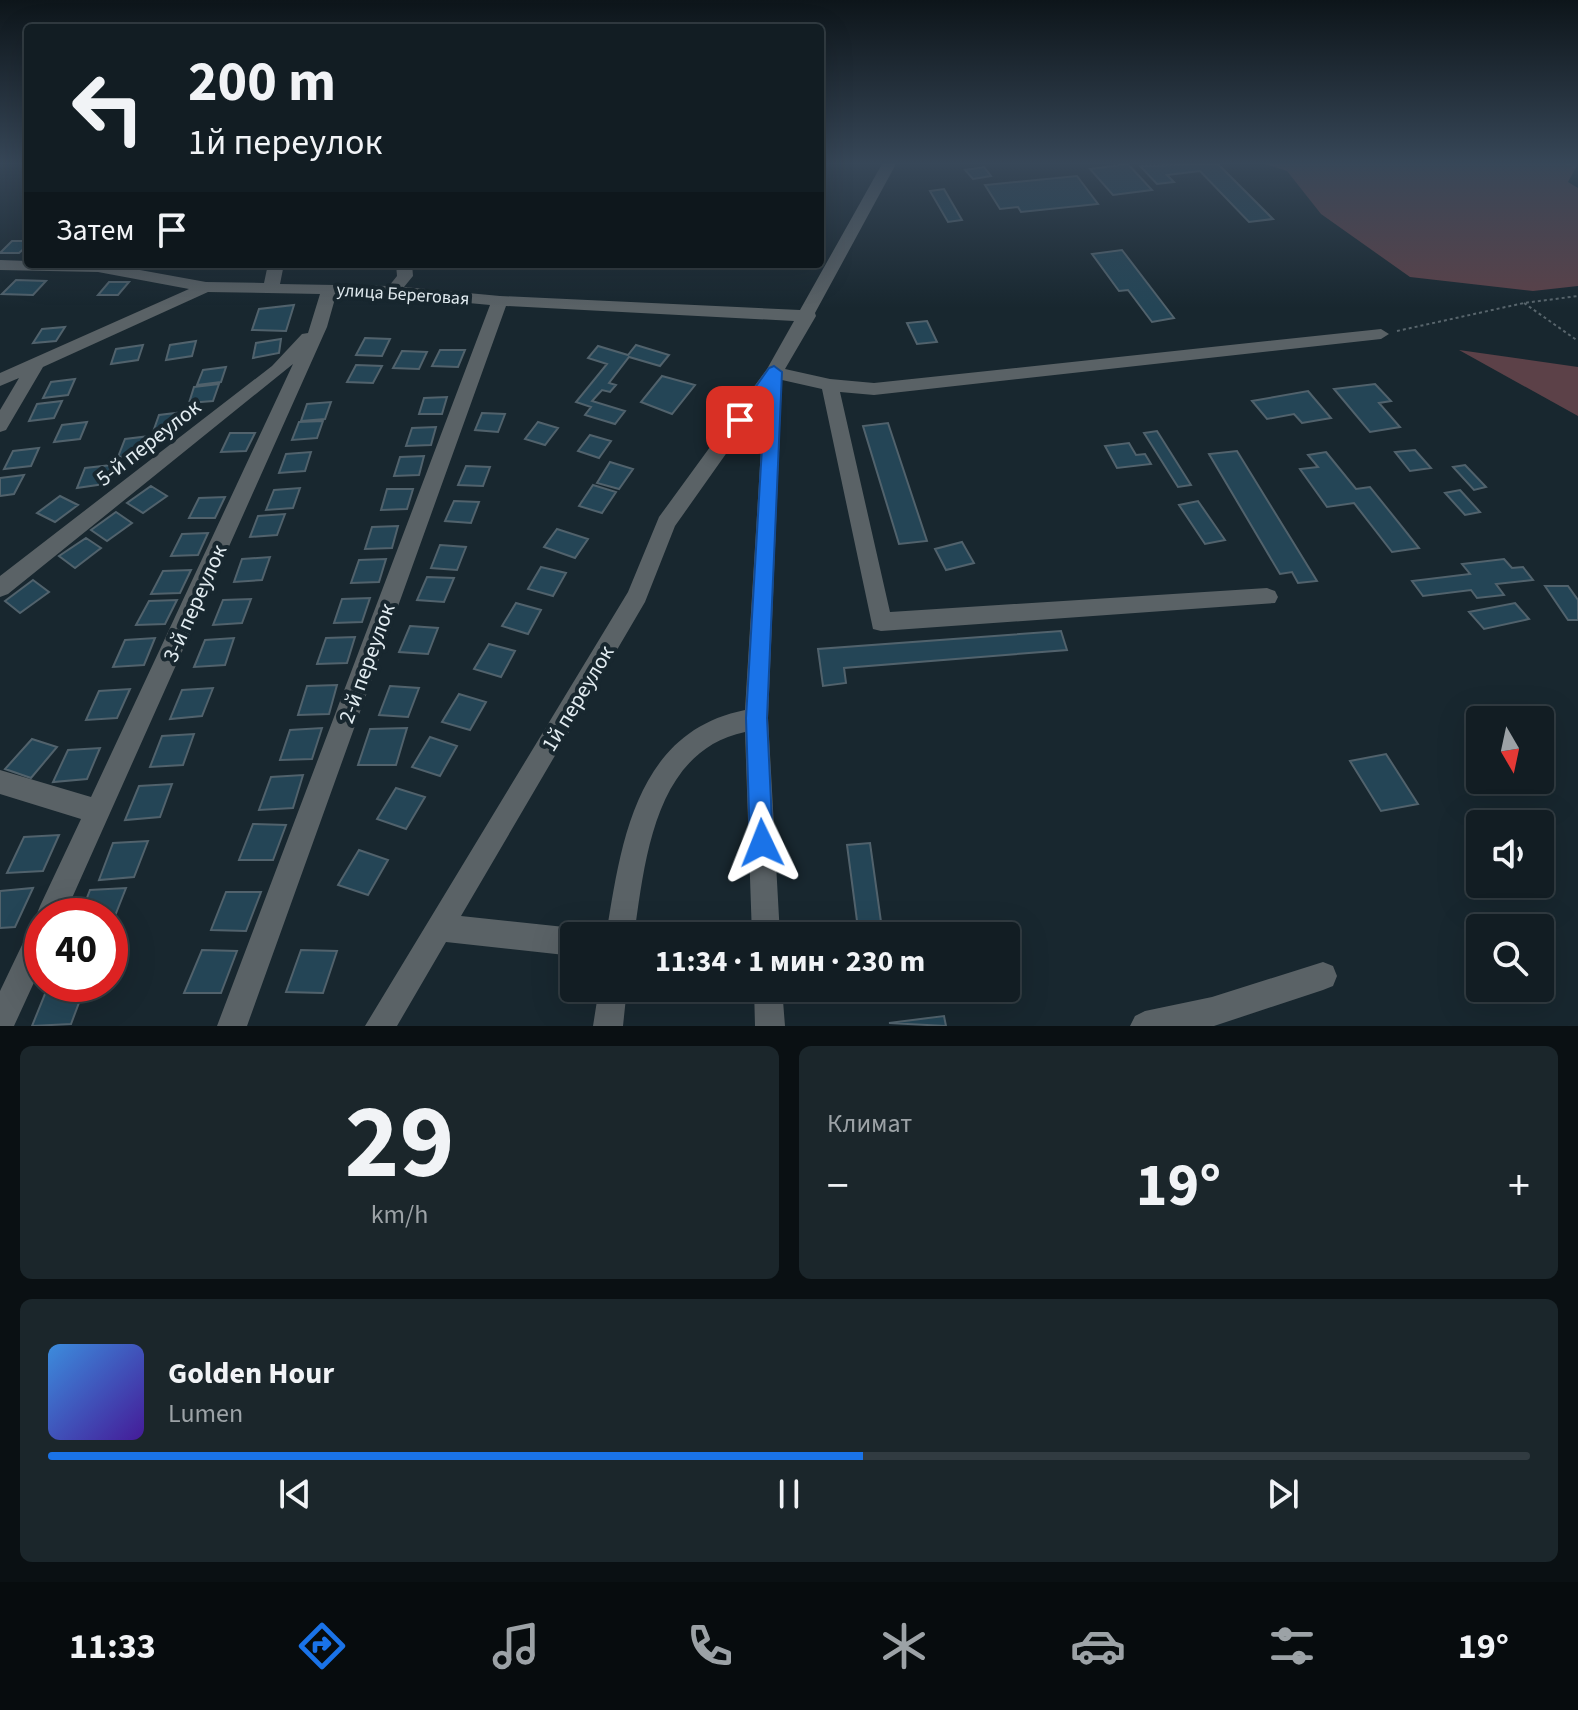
<!DOCTYPE html>
<html lang="ru">
<head>
<meta charset="utf-8">
<style>
	:root { --surface:#121d23; --page:#1b262b; --text:#f1f3f6; --muted:#9ca2a6; --line:#313b41; --accent:#1a73e8 }
	body { margin:0; font-family:"Source Sans 3",sans-serif; background:var(--page); color:var(--text); height:100vh; display:flex; flex-direction:column; font-size:30px; white-space:nowrap }
	* { box-sizing:border-box; margin:0 }
	p { font-size:26px; color:var(--muted) }
	.icon { flex:none; width:44px; height:44px; fill:none; stroke:currentColor; stroke-width:2; stroke-linecap:round; stroke-linejoin:round }
	.map { position:relative; height:1026px; overflow:hidden }
	.details { display:flex; flex-direction:column; gap:20px; padding:20px; background:#0a1013; flex:1 }
	.details>* { flex:none }
	.guide { position:absolute; left:24px; top:24px; width:800px; height:244px; border-radius:8px; box-shadow:0 8px 32px #0002,0 0 0 2px var(--line); background:#121d23; color:var(--text); overflow:hidden }
	.needle { width:52px; rotate:171deg }
	.controls { position:absolute; left:1466px; top:706px; display:grid; gap:16px }
	.controls a { display:grid; place-items:center; width:88px; height:88px; border-radius:8px; background:var(--surface); box-shadow:0 8px 32px #0002,0 0 0 2px var(--line); font-size:40px }
	.speed { position:absolute; left:24px; top:898px; display:flex; gap:16px; font-size:40px; font-weight:700; text-align:center }
	.speed>* { display:grid; place-content:center; width:104px; height:104px; border-radius:50%; background:var(--surface); box-shadow:0 8px 32px #0002,0 0 0 2px var(--line); line-height:1 }
	.speed .limit { border:12px solid #d22; background:#fff; color:#111 }
	.pin { position:absolute; display:grid; place-items:center; width:68px; height:68px; color:#fff; margin:-34px; border-radius:16px; box-shadow:0 4px 12px #0006 }
	.me { position:absolute; width:88px; margin:-44px; rotate:358deg; stroke-linejoin:round; filter:drop-shadow(0 0 6px #0008) }
	.turn { display:flex; align-items:center; gap:28px; height:168px; padding:0 32px; font-size:36px }
	.turn .icon { width:104px; height:104px; stroke-width:2.5 }
	.turn b { display:block; font-size:56px; line-height:68px }
	.then { display:flex; align-items:center; height:76px; padding:0 32px; background:#0003; gap:16px; font-size:30px }
	.big { font-size:60px; font-weight:700; line-height:1.1 }
	.details .tile { flex:1; display:flex; flex-direction:column; justify-content:center; gap:12px; min-width:0; padding:0 28px; border-radius:12px; background:var(--page) }
	.details .dial { align-items:center; gap:0 }
	.dial b { font-size:104px; line-height:1 }
	.song { display:flex; align-items:center; gap:24px }
	.cover { width:96px; height:96px; border-radius:12px; background:linear-gradient(135deg,hsl(210 70% 55%),hsl(260 70% 35%)) }
	.played { height:8px; border-radius:4px; background:linear-gradient(90deg,var(--accent) 55%,var(--line) 55%) }
	.keys { display:flex; justify-content:space-around; direction:ltr }
	.heat { display:flex; justify-content:space-between; align-items:center; font-size:44px; direction:ltr }
	.details .tiles { flex:1; display:grid; gap:20px; grid-template-columns:1fr 1fr }
	.tile:last-child { grid-column:span 2 }
	.trip { position:absolute; left:560px; top:922px; width:460px; height:80px; border-radius:8px; background:var(--surface); box-shadow:0 8px 32px #0002,0 0 0 2px var(--line); font-weight:700; line-height:80px; text-align:center }
	.menu { display:flex; height:128px; justify-content:space-around; align-items:center; background:#070c0e; color:var(--muted) }
	.menu .icon { width:56px; height:56px }
	.menu .selected { color:var(--accent) }
	.menu b { font-size:36px; color:var(--text) }
	.map>svg:first-child { display:block }
</style>
</head>
<body>
<div class="map">
<svg width="1578" height="1026" viewBox="0 0 1578 1026">
	<rect width="100%" height="100%" fill="#18272f"/>
	<!-- green -->
	<path fill="#5c4148" d="M1265,164h313l-10,18 10,6v98l-45,5 -123,-14 -89,-63 -34,-43z
		M1459,350l119,17v49z"/>
	<!-- building -->
	<path fill="#244556" stroke="#51626c" stroke-width="2" d="M1128,164l24,26 -39,5 -23,-26z
		M1218,164l55,55 -24,3 -49,-51 -33,4 7,7 -17,2 -17,-18z
		M984,167l7,9 -18,3 -8,-9z
		M1077,176l21,28 -77,8 -3,-5 -18,2 -15,-24z
		M944,189l18,31 -14,2 -18,-31z
		M12,241h16v4l-9,8h-19z
		M1122,250l52,68 -22,4 -24,-32 -9,1 -27,-37z
		M16,280l30,1 -13,14 -31,-1z
		M109,282h20l-11,13h-20z
		M294,305l-8,26 -34,-1 7,-21z
		M927,321l10,21 -20,2 -10,-21z
		M65,327l-9,14 -23,2 9,-14z
		M365,338l25,1 -8,17 -26,-1z
		M281,339l-2,14 -26,5 3,-15z
		M196,341l-4,15 -26,4 4,-15z
		M143,345l-5,15 -27,4 5,-15z
		M636,345l33,10 -9,11 -31,-9 -20,26 7,2 -6,7 -8,-2 -10,11 33,10 -10,13 -30,-9 6,-8 -15,-5 31,-38 -19,-6 10,-12 30,9z
		M440,350h25l-7,17 -26,-1z
		M402,351l25,1 -8,17 -26,-1z
		M356,365l26,1 -9,17 -26,-1z
		M226,367l-5,15 -24,3 6,-15z
		M662,376l33,9 -23,29 -31,-12z
		M75,379l-7,16 -25,3 8,-16z
		M219,384l-6,17 -24,2 5,-16z
		M1375,384l16,17 -12,2 21,24 -30,5 -36,-43z
		M1308,391l23,27 -29,5 -8,-9 -27,5 -15,-18z
		M447,397l-5,17h-23l5,-16z
		M62,401l-8,17 -25,3 8,-17z
		M331,402l-6,17 -24,2 6,-17z
		M184,412l-6,17 -25,3 6,-17z
		M482,413l23,1 -7,18 -23,-2z
		M323,421l-6,17 -25,2 7,-18z
		M87,422l-7,17 -26,3 8,-17z
		M538,422l20,6 -13,17 -20,-6z
		M888,423l39,118 -28,3 -36,-118z
		M436,427l-5,18 -25,1 6,-18z
		M1157,431l34,54 -13,2 -34,-54z
		M230,433h25l-9,18 -25,1z
		M590,435l21,6 -12,17 -21,-7z
		M150,436l-6,18 -26,3 7,-18z
		M1129,443l7,12 9,-1 6,10 -34,4 -12,-22z
		M39,448l-8,18 -27,3 9,-18z
		M1415,450l16,18 -21,3 -15,-19z
		M1237,451l80,130 -19,2 -6,-11 -12,2 -71,-120z
		M311,452l-6,19 -26,2 7,-19z
		M1326,452l30,37 14,-2 49,61 -27,4 -38,-49 -27,4 -27,-38 18,-2 -10,-12z
		M424,456l-5,19 -25,1 6,-19z
		M610,462l23,7 -14,20 -22,-6z
		M112,465l-8,19 -27,4 8,-20z
		M1465,465l21,22 -12,3 -21,-23z
		M466,466l24,1 -7,19 -25,-1z
		M24,475l-10,19 -14,2v-18z
		M593,485l23,7 -14,21 -23,-7z
		M151,486l16,10 -24,17 -16,-10z
		M300,488l-7,20 -27,2 8,-20z
		M387,489h26l-6,20 -26,1z
		M1460,490l20,22 -15,3 -20,-22z
		M60,496l18,9 -23,17 -18,-9z
		M225,497l-10,21h-26l10,-20z
		M454,501l25,1 -8,21 -26,-2z
		M1198,501l27,39 -20,4 -26,-39z
		M116,512l16,11 -25,18 -16,-11z
		M285,514l-8,21 -27,2 8,-21z
		M398,526l-6,22 -27,1 7,-22z
		M557,529l31,10 -13,19 -31,-11z
		M208,533l-10,22 -27,1 11,-22z
		M86,538l15,10 -26,20 -16,-12z
		M962,542l12,21 -28,7 -11,-21z
		M440,545l26,2 -9,23 -26,-2z
		M270,557l-8,23 -28,2 8,-23z
		M386,559l-7,23 -28,1 8,-23z
		M1504,559l8,9 11,-1 10,13 -37,4 8,11 -27,3 -6,-8 -48,6 -11,-15 58,-7 -8,-10z
		M541,567l25,6 -13,23 -25,-7z
		M191,570l-11,23 -29,1 12,-23z
		M427,577l27,1 -10,24 -27,-2z
		M33,580l16,12 -29,21 -15,-12z
		M1545,586h23l10,14v20h-10z
		M370,598l-8,24 -28,1 8,-24z
		M251,599l-9,24 -29,2 10,-25z
		M177,600l-12,24 -29,1 13,-24z
		M516,603l25,7 -13,24 -26,-8z
		M1515,603l14,16 -45,10 -15,-17z
		M410,626l28,2 -10,26 -29,-2z
		M1061,631l6,19 -223,18 2,15 -23,3 -5,-37z
		M355,637l-8,26 -30,1 9,-26z
		M155,638l-11,27 -31,2 12,-27z
		M234,638l-9,27 -31,2 11,-27z
		M489,644l26,7 -14,26 -27,-8z
		M337,685l-8,29 -31,1 9,-29z
		M390,686l29,2 -11,29 -29,-2z
		M213,688l-11,28 -32,3 12,-29z
		M130,689l-13,29 -31,2 13,-29z
		M459,694l27,8 -16,28 -28,-8z
		M322,728l-10,31 -32,1 10,-30z
		M407,728l-11,37h-38l12,-36z
		M194,734l-11,31 -33,2 12,-31z
		M430,737l27,9 -17,30 -28,-9z
		M32,739l25,8 -26,31 -26,-9z
		M100,748l-13,31 -34,3 15,-32z
		M1386,754l32,50 -37,7 -31,-50z
		M303,775l-10,33 -34,2 12,-33z
		M172,784l-12,33 -35,3 14,-34z
		M396,788l29,9 -19,32 -29,-10z
		M253,824l33,1 -13,35h-34z
		M59,835l-16,36 -36,2 17,-36z
		M148,841l-14,36 -35,3 14,-37z
		M870,843l13,93h-24l-12,-91z
		M359,850l29,10 -20,35 -30,-10z
		M33,888l-18,39 -15,1v-37z
		M126,888l-15,38 -1,-10h-30l10,-26z
		M226,892h35l-15,39 -35,-1z
		M992,924l2,12h-33l-1,-10z
		M202,950l35,1 -16,42h-37z
		M301,950l36,1 -14,42 -37,-1z
		M49,984h37l-15,40 -39,2z
		M944,1016l2,10 -57,-3z"/>
	<g fill="none" stroke-linecap="round" stroke-linejoin="round">
		<!-- path -->
		<path stroke="#58656c" stroke-width="2" stroke-dasharray="3 3" stroke-linecap="butt" d="M1567,164l11,5
			M1524,303l54,38
			M1397,331l127,-28 54,-7"/>
		<!-- minor -->
		<path fill="#5a6266" fill-rule="evenodd" d="M882,164h14l-81,149 1,3 -31,53 45,10 44,4 507,-54 8,5 -8,5 -507,56 -34,-3 50,220 377,-24 8,3 3,6 -3,6 -394,28 -8,-2 -51,-240 -40,-9 -14,338 12,218h-28l-7,-204c-91,19 -100,129 -111,204h-28c15,-92 29,-204 139,-226l19,-310 -89,126 -30,76 -184,314 113,12 11,8h-11v20l-128,-14 -49,84h-32l263,-434 31,-75 108,-148 27,-48 -288,-15 -259,720h-30l273,-721 -97,-9 -57,-1 -9,32 -263,589h-22v49l-28,61h-14v-35l32,-67 7,-2 -3,-6 4,-10 41,-87 -81,-25v-24l91,27 202,-433 -285,230 -8,3v-21l272,-210 30,-32 6,-1 12,-39 -112,-2 -165,75 -37,63 -6,2v-22l19,-32 -19,8v-13l189,-84 -91,-17 -98,-2v-10l28,1v3h79l99,18 58,1 4,-19h16l-4,20 109,2 8,-10 -1,-12h16l1,12 -9,11 96,9 300,14z
			M1323,962l10,4 4,10 -4,10 -10,4 -109,36h-84l5,-10 10,-5 67,-14z
			M599,988h28l-4,38h-30z
			M754,988h28l3,38h-30z"/>
	</g>
	<!-- sky -->
	<linearGradient id="sky" x2="0" y2="1"><stop stop-color="#0d151a"/><stop offset="0.53" stop-color="#374758"/><stop offset="1" stop-color="#374758" stop-opacity="0"/></linearGradient>
	<rect width="1578" height="308" fill="url(#sky)"/>
	<!-- route -->
	<path fill="#1a73e8" stroke="#114b97" stroke-width="2" d="M774,366l8,6 -15,346 6,125 -3,8 -8,3 -9,-3 -3,-8 -4,-125 19,-321 -19,27h-12l-2,-4 37,-52z"/>
	<g text-anchor="middle" stroke-width="8" stroke-linejoin="round" paint-order="stroke">
		<!-- far-street labels -->
		<g font-size="18" fill="#e2ecf1" stroke="#18272f">
			<text transform="translate(403 294) rotate(4)" y="6">улица Береговая</text>
		</g>
		<!-- street labels -->
		<g font-size="22" fill="#e2ecf1" stroke="#18272f">
			<text transform="translate(148 442) rotate(-38)" y="8">5-й переулок</text>
			<text transform="translate(194 603) rotate(-66)" y="8">3-й переулок</text>
			<text transform="translate(366 663) rotate(-70)" y="8">2-й переулок</text>
			<text transform="translate(577 698) rotate(-59)" y="8">1й переулок</text>
		</g>
	</g>
</svg>
<div class="controls">
<a><svg class="needle" viewBox="-14 -14 28 28"><path d="M0-13l5 13h-10z" fill="#e53935"/><path d="M0 13l5-13h-10z" fill="#9ca2a6"/></svg></a>
<a><svg class="icon" aria-label="sound" viewBox="0 0 24 24"><path d="M4 9h4l5-4v14l-5-4H4zM17 9q2 3 0 6"/></svg></a>
<a><svg class="icon" aria-label="search" viewBox="0 0 24 24"><circle cx="10" cy="10" r="6"/><path d="M15 15l6 6"/></svg></a>
</div>
<div class="speed"><div class="limit">40</div></div>
<div class="pin" style="left:740px;top:420px;background:#d93025"><svg class="icon" aria-label="arrive" viewBox="0 0 24 24"><path d="M6 21V4h12l-3 4 3 4H6"/></svg></div>
<svg class="me" style="left:762px;top:843px" viewBox="-20 -20 40 40"><path d="M0-17L14 15 0 8-14 15z" fill="#1a73e8" stroke="#fff" stroke-width="4"/></svg>
<div class="trip">11:34 · 1 мин · 230 m</div>
<div class="guide">
<div class="turn"><svg class="icon" aria-label="left" viewBox="0 0 24 24"><path d="M17 20v-9H6M10 6l-5 5 5 5"/></svg><div><b>200 m</b>1й переулок</div></div>
<div class="then">Затем<svg class="icon" aria-label="arrive" viewBox="0 0 24 24"><path d="M6 21V4h12l-3 4 3 4H6"/></svg></div>
</div>
</div>
<section class="details">
<div class="tiles">
<div class="tile dial"><b>29</b><p>km/h</p></div>
<div class="tile"><p>Климат</p>
<div class="heat"><a>−</a><b class="big">19°</b><a>+</a></div>
</div>
<div class="tile">
<div class="song"><i class="cover"></i><div><b>Golden Hour</b><p>Lumen</p></div></div>
<div class="played"></div>
<div class="keys"><svg class="icon" aria-label="previous" viewBox="0 0 24 24"><path d="M18 5L8 12l10 7zM5 5v14"/></svg><svg class="icon" aria-label="pause" viewBox="0 0 24 24"><path d="M8 5v14M16 5v14"/></svg><svg class="icon" aria-label="next" viewBox="0 0 24 24"><path d="M6 5l10 7-10 7zM19 5v14"/></svg></div>
</div>
</div>
</section>
<nav class="menu">
<b>11:33</b>
<svg class="icon selected" aria-label="directions" viewBox="0 0 24 24"><path d="M12 3l9 9-9 9-9-9zM9 14v-3h6M13 9l2 2-2 2"/></svg>
<svg class="icon" aria-label="music" viewBox="0 0 24 24"><path d="M9 18V5l10-2v13"/><circle cx="6" cy="18" r="3"/><circle cx="16" cy="16" r="3"/></svg>
<svg class="icon" aria-label="phone" viewBox="0 0 24 24"><path d="M5 4h4l2 5-3 2q2 4 5 5l2-3 5 2v4C11 20 4 13 5 4z"/></svg>
<svg class="icon" aria-label="climate" viewBox="0 0 24 24"><path d="M12 3v18M4 7l16 10M4 17L20 7"/></svg>
<svg class="icon" aria-label="car" viewBox="0 0 24 24"><path d="M5 17H2v-5l4-1 3-4h7l3 4 3 1v5h-3M9 17h6M6 11h13"/><circle cx="7" cy="17" r="2"/><circle cx="17" cy="17" r="2"/></svg>
<svg class="icon" aria-label="filters" viewBox="0 0 24 24"><path d="M4 7h16M4 17h16"/><circle cx="9" cy="7" r="2"/><circle cx="15" cy="17" r="2"/></svg>
<b>19°</b>
</nav>
</body>
</html>
